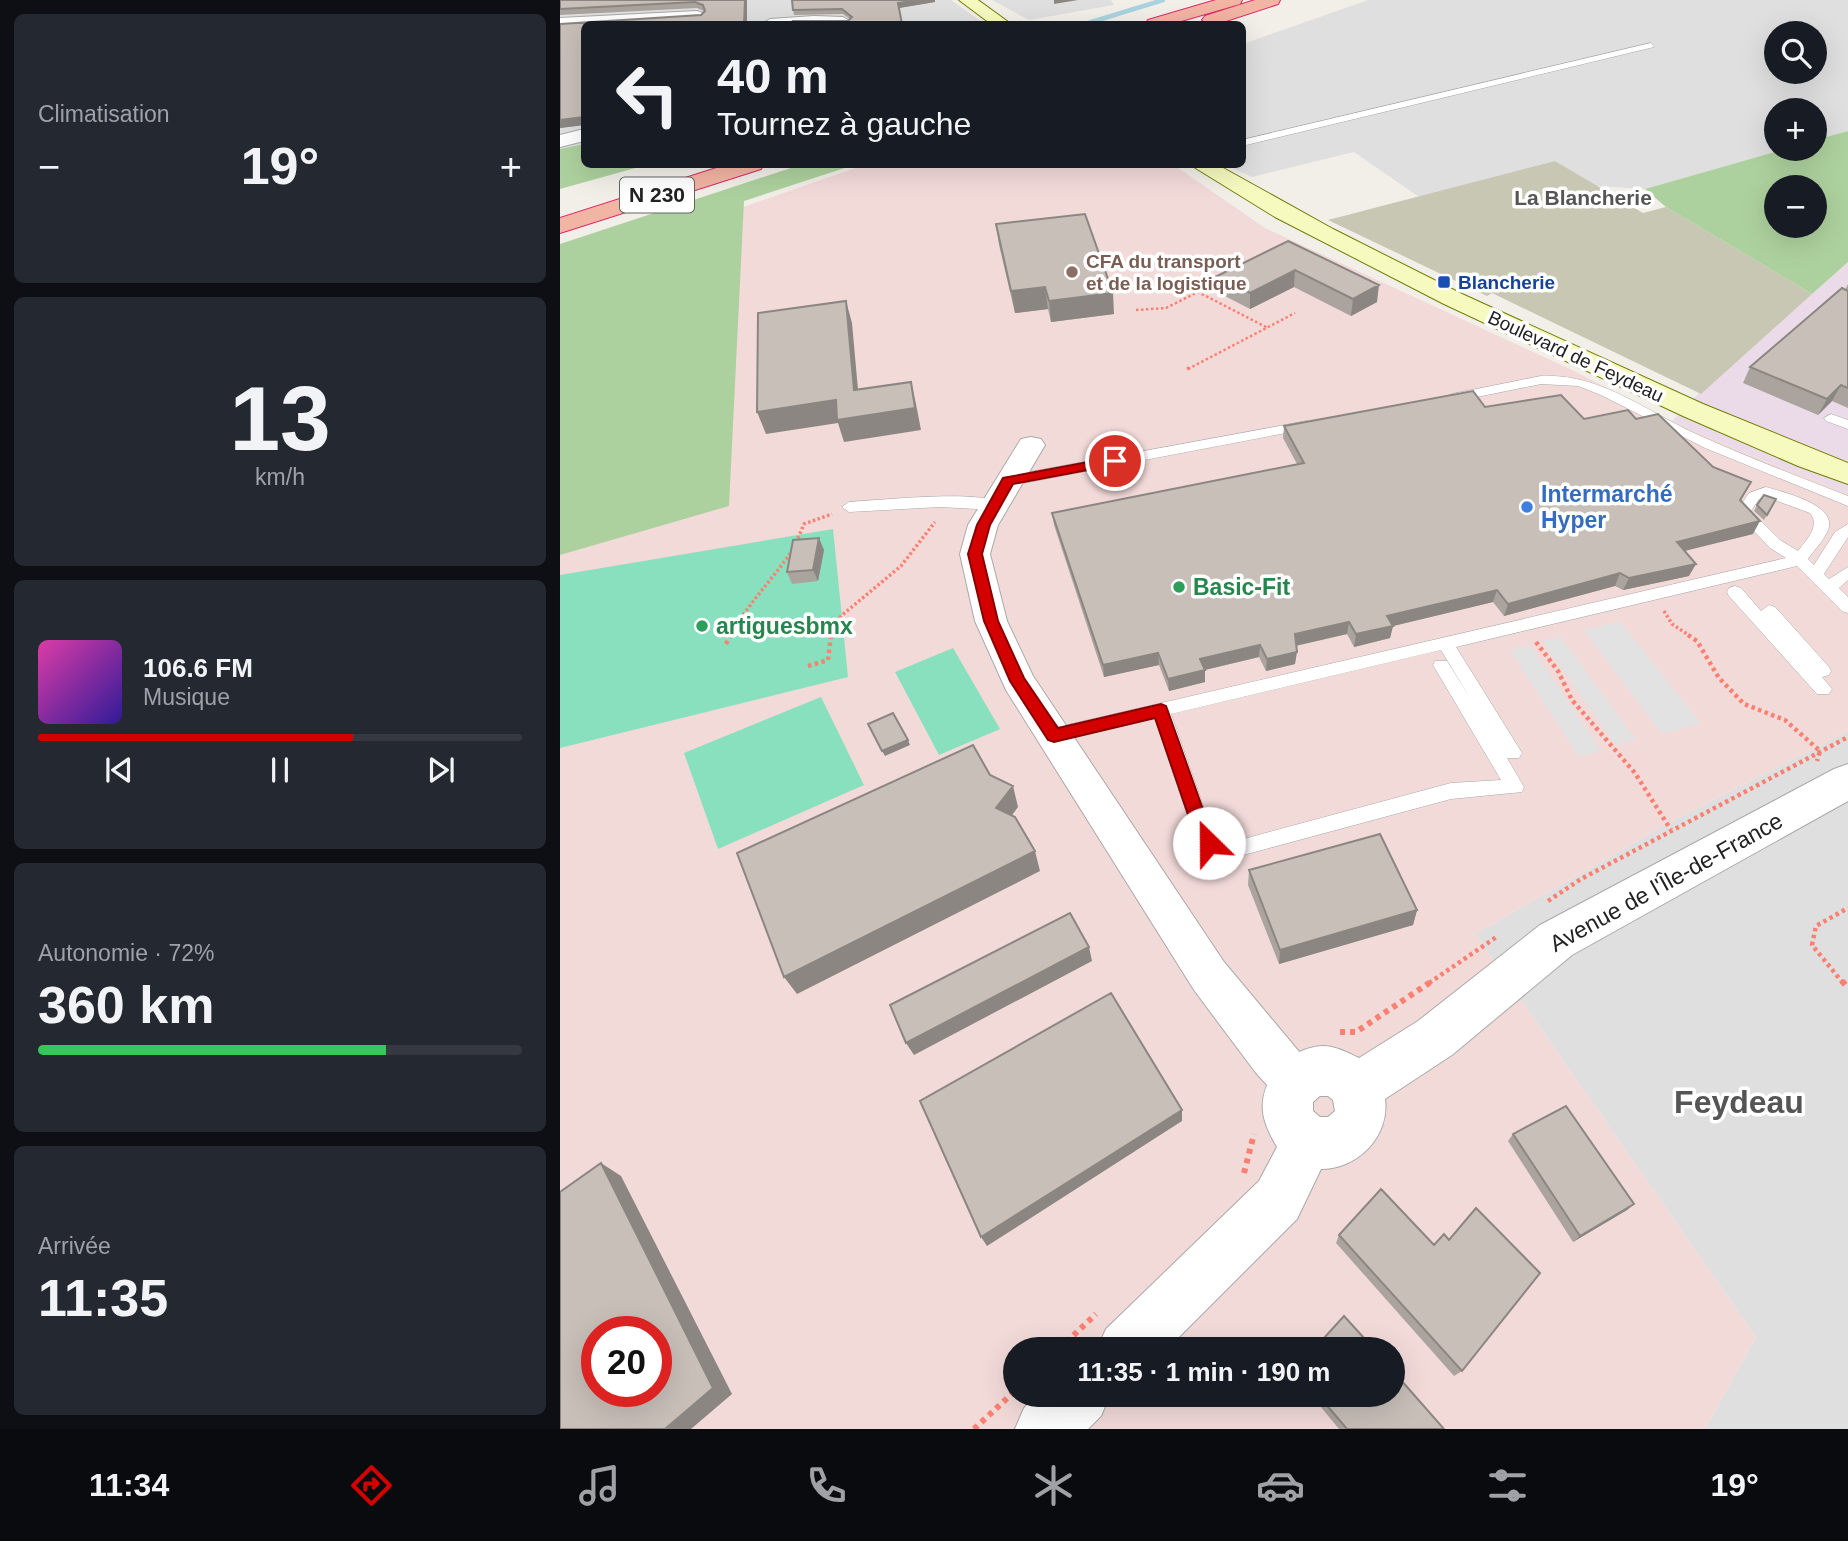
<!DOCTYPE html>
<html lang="fr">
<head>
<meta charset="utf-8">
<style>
	:root { --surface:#171b24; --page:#242831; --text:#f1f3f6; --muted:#9ea1a6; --line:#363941; --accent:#d40000 }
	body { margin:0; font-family:Arial,sans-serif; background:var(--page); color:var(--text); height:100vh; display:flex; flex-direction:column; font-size:26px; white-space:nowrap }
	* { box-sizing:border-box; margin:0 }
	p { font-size:23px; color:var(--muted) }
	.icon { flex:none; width:38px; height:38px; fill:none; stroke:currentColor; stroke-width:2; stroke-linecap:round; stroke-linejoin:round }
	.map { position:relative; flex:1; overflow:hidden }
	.drawer { display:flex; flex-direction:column; gap:14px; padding:14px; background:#0d0f14; width:560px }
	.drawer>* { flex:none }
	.banner { position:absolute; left:21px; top:21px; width:665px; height:147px; border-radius:10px; box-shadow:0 7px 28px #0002; background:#171b24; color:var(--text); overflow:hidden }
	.controls { position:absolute; left:1204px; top:21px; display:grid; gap:14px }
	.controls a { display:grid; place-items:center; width:63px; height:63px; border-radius:50%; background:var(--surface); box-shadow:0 7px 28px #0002; font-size:35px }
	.speed { position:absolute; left:21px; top:1316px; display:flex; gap:14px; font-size:35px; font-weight:700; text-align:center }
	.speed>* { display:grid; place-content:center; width:91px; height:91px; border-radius:50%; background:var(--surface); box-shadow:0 7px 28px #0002; line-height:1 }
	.speed .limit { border:10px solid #d22; background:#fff; color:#111 }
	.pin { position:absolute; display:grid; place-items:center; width:60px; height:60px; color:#fff; margin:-30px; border:4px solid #fff; border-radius:50%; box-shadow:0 2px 7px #0007 }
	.me { position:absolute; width:77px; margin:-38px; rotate:337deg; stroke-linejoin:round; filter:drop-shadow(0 0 5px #0008) }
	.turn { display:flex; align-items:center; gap:24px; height:147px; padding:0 21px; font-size:32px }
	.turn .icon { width:91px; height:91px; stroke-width:2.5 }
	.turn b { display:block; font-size:49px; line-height:60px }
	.big { font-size:52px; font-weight:700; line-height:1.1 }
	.drawer .card { flex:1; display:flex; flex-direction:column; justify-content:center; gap:10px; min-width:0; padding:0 24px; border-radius:10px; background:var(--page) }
	.drawer .dial { align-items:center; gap:0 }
	.dial b { font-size:91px; line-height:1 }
	.song { display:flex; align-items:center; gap:21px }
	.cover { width:84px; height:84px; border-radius:10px; background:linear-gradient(135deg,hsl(320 70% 55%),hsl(250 70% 35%)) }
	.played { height:7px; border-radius:4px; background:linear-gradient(90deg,var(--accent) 65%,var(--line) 65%) }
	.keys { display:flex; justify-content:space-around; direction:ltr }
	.heat { display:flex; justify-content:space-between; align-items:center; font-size:38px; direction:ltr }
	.charge { height:10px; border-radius:5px; background:linear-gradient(90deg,#34c759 72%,var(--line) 0) }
	.trip { position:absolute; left:443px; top:1337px; width:402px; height:70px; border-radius:35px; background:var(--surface); box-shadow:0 7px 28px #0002; font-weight:700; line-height:70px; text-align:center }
	.tabs { display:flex; height:112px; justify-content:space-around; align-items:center; background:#090b0e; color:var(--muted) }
	.tabs .icon { width:49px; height:49px }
	.tabs .active { color:var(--accent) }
	.tabs b { font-size:32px; color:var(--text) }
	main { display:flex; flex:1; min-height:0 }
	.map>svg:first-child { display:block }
</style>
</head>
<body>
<main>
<section class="drawer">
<div class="card"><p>Climatisation</p>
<div class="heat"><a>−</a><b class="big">19°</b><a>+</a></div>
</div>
<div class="card dial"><b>13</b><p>km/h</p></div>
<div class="card">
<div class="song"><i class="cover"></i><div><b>106.6 FM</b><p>Musique</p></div></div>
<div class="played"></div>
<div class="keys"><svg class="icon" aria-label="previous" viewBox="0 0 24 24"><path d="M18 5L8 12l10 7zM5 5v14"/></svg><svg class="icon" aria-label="pause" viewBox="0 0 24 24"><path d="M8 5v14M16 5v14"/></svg><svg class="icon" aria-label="next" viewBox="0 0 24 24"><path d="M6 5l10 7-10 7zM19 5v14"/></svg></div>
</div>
<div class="card"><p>Autonomie · 72%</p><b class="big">360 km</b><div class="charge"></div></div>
<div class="card"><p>Arrivée</p><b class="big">11:35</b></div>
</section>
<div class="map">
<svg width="1288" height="1429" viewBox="0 0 1288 1429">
	<rect width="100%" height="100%" fill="#f2efe9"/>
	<!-- residential -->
	<path fill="#e0dfdf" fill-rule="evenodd" d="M0,0h391l34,24h-401v120l-24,5z
		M432,0h119l3,5 -85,15z
		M808,0h480v131l-33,9v-30h-39v39h9l-140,40 -49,-3 -41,-25 -136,36 -65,-45 -102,25 -26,-12 16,-1 1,-120zM1216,33h39v39h-39z
		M1288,731v698h-143l51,-92 -281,-403 199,-114z"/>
	<!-- commercial -->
	<path fill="#f2dad9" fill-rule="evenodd" d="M304,165h310l91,63 305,141 102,52 73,32 103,40v238l-174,89 -199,114 281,403 -51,92h-1145v-1158zM37,1332h59v59h-59zM455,1349h378v46h-378z"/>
	<!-- industrial -->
	<path fill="#ebdbe8" d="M1288,262v231l-103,-40 -73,-32 28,-29z"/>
	<!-- construction -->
	<path fill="#c7c7b4" d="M995,161l88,52 23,-6 146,87 -111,100 -209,-101 -5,3 -159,-76z"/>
	<!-- forest -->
	<path fill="#add19e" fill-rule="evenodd" d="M1288,131v131l-36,32 -146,-87 -21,-18 140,-40h30v-9zM1216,187h39v39h-39z
		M24,144v20l62,1 -86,24v-40z
		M240,165h54l-110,36 -15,305 -169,49v-311z"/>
	<!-- pitch -->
	<path fill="#88e0be" d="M273,529l15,148 -288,71v-173z
		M393,648l47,81 -61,26 -44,-83z
		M261,697l43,88 -146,64 -34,-96z"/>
	<!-- parking -->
	<path fill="#e2e2e2" d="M1060,621l80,102 -38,11 -78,-104z
		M1001,637l75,103 -20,5 -74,-104z
		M970,645l71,106 -22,6 -69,-107z"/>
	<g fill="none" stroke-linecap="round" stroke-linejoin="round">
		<!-- stream -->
		<path stroke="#aad3df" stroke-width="4.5" d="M525,24l78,-24"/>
		<defs>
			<path id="service" d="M1091,43l3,4 -412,99v-6z
				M981,376c58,-3 103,34 153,57 51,23 102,43 154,63v10l-143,-58 -104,-53 -23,-9 -37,-2 -89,18 -7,-4 7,-4z
				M1271,414l17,6v9l-22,-8 -2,-3z
				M747,421l5,1v6l-304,58 -7,-5 7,-5z
				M1206,487c17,5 67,17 63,39 -1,10 -15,24 -21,33l6,6 21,-33 13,-8v13l-24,37 5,5 19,-12v13l-9,8 9,9v16l-6,-2 -45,-45 -341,81 66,106 -3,5h-12l17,29 -2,5 -71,7 -215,58c-18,1 -31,-4 -41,-19l-40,-120 -101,24 -6,-2 -3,-5 3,-5 6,-2 732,-170 -16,-10 -34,-36 13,-19zM1206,497l44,16c11,13 -4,27 -12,38l-18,-11 -29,-29 8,-12zM881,650l31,51 -25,-40h-12l-2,4 68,115 -50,3 -215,58 -14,-1 -10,-9 -41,-117z
				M344,498c20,-1 86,-6 98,7l-7,5 -55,-3 -91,5 -7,-5 7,-5z
				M1175,586l6,2 20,23 8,-6 6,2 54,60 2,4 -2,4 -7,2 10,12 -3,5h-12l-88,-98 -2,-4 2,-4z"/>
			<path id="minor" d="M137,11l6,2 2,3 -2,3 -143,9v-10z
				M254,16l29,1 8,5 -2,2h-87l8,-5z
				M24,129v12l-24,6v-12z
				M471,437l10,2 4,6 -47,80 -8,29 17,67 26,55 191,286 87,104 7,16 -7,16 -16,7 -16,-7 -23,-25 -62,-83 -188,-300 -31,-69 -15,-67 8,-29 53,-86z"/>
			<path id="tertiary" d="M1288,764v37l-276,154 -120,100 -67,44c5,37 -27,70 -64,70l-24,50 -130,130h-70l9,-20 153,-148 18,-34c-6,-10 -13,-24 -14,-35 -4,-34 28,-65 60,-66 13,0 25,7 36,12l59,-37 122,-96 294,-156zM760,1096h8l5,4 2,11 -7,6h-8l-7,-6v-9z
				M477,1395h73l-9,21 -13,13h-73l9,-21z"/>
			<path id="secondary" d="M399,0h19l33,24h-20z
				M629,164h27l117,65 129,65 241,110 145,59v21l-50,-18 -115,-50 -239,-112 -169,-87z"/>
			<path id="trunk" d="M656,0h26l-2,4 -69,20h-26l3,-4z
				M695,0h25l-2,4 -61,20h-9l-6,-4 3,-4z
				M169,164h35l-3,5 -201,64v-15z"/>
		</defs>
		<!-- service casing -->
		<use href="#service" stroke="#a9a9a9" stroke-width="1"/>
		<!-- minor casing -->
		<use href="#minor" stroke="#a9a9a9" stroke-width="2"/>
		<!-- tertiary casing -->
		<use href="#tertiary" stroke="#a9a9a9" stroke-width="2"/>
		<!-- secondary casing -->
		<use href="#secondary" stroke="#707d05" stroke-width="2"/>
		<!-- trunk casing -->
		<use href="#trunk" stroke="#dc2a67" stroke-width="2"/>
		<!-- path-far3 -->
		<path stroke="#fa8072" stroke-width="2.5" stroke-dasharray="2.5 2.5" stroke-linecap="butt" d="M576,310l30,-2 32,-16 70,36
			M628,369l107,-56"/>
		<!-- path-far2 -->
		<path stroke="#fa8072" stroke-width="3.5" stroke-dasharray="2.5 2.5" stroke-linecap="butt" d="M627,369l4,-2
			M236,543l8,-19 28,-10
			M1104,611l8,13 18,12
			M170,636c17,-31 42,-56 62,-85
			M271,636l10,-20 60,-50 34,-44"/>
		<!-- path-far1 -->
		<path stroke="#fa8072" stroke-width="4.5" stroke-dasharray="3.5 3.5" stroke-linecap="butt" d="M1128,635l9,6 22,37 25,26 41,16 35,31 -3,10
			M976,642l22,29 14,29 63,73 36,57
			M166,644l5,-9
			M248,666l20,-6 3,-25
			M988,901l33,-22 267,-142
			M869,983l69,-47
			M1283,983l-31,-38 4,-19 32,-18"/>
		<!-- path -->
		<path stroke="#fa8072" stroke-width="6" stroke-dasharray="5 5" stroke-linecap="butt" d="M1282,981l6,7
			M780,1032h16l76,-51
			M684,1173l10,-39
			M499,1349l37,-35
			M414,1429l41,-38"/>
		<!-- service -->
		<use href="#service" fill="#fff" fill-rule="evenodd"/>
		<!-- minor -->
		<use href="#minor" fill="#fff" fill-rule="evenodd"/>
		<!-- tertiary -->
		<use href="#tertiary" fill="#fff" fill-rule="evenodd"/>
		<!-- secondary -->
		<use href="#secondary" fill="#f7fabf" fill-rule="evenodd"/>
		<!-- trunk -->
		<use href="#trunk" fill="#f2b4a3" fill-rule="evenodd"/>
	</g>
	<!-- wall -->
	<path fill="#aba49e" d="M0,0h187v24h-163v101l-24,3v-104l141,-9 3,-4 -7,-3 -137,7z
		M375,2l-36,6 -51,13 2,-2 -7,-5 -49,1 -1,-5z
		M436,224l118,90 -63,8 -3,-13 -33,4 -16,-68z
		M728,241l89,61 -26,14 -57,-29 -44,22 -33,-17v-16z
		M1288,284v124l-16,-7 -14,14 -75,-32 7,-16 95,-77z
		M925,407l99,12h52l77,48 38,15 -10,19 12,33 -68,17 4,25 -66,14 -8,-4 -111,30 -11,-14 -100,24 -3,12 -36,9 -7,-13 -51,12 -1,18 -29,7 -7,-14 -54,13v12l-36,9 -10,-26 -55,12 -50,-152 -2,-12 245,-49 -14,-26 1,-12z
		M1216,499l-12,21 -10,-9 3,-6z
		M264,550l-6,31 -26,3 -5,-12z
		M689,870l168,40 -4,15 -134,39 -31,-79z
		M953,1134l121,70 -7,6 -54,32 -65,-101z
		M779,1235l123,136 -8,5 -118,-133z
		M751,1395h82l51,34h-105z"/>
	<!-- shaded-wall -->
	<path fill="#8b8681" d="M185,0h2v24h-3z
		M358,0h17v2l-36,6 -1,-5z
		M494,0h24l-24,4z
		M24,117v8l-24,3v-8z
		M735,270l-1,17 -44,22v-16z
		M819,285l-2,17 -26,14 2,-17z
		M485,287l3,22 -33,4 -4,-22z
		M553,293l1,21 -63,8 -2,-21z
		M286,301l6,22 8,89 -6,-22z
		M351,382l5,22 5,26 -77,12 -6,-19 -72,11 -9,-22z
		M1281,385l-9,16 -14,14 9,-16z
		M1200,521l-7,13 -82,20 6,-12z
		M259,538l5,12 -6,31 -5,-11z
		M1136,564l-7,12 -66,14 6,-12z
		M1060,573l-5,13 -111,30 4,-12z
		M937,590l-4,12 -100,24 -3,12 -36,9 2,-13 31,-18z
		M789,622l-2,12 -53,12 1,-12z
		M700,645l-1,12 -59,14v-12z
		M737,652l-2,12 -29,7 1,-12z
		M598,653l1,12 -55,12 -1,-12z
		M645,670v12l-36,9 -1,-12z
		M348,740l2,5 -25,11 -3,-5z
		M453,786l5,21 -16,22 -6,-21z
		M475,851l5,20 -243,123 -13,-17z
		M857,910l-4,15 -134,39 1,-14z
		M529,947l3,14 -178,94 -8,-12z
		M622,1110v11l-195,125 -6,-9z
		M41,1163l20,13 111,218 -41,35h-26z
		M1074,1204l-7,6 -54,32 7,-6z"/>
	<!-- building -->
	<path fill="#c7bfb8" stroke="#8b8681" stroke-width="2" fill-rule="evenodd" d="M0,0h185l-1,24h-160v93l-24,3v-96l141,-9 4,-4 -2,-6 -8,-3 -135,7z
		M232,0h126l-20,3 4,21h-108l-1,-3h55l4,-4 -10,-8 -49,1z
		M525,214l28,79 -64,8 -4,-14 -34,4 -15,-67z
		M728,241l91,44 -26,14 -58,-29 -45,23 -33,-17z
		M1282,288l6,3v97l-7,-3 -14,14 -77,-32z
		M286,301l8,89 57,-8 4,26 -78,12 -1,-20 -79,12 1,-99z
		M913,391l12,16 76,-12 23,24 44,-9 8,9 22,-5 55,53 38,15 -11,18 20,21 -83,21 19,22 -67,14 -9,-5 -112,31 -11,-14 -110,26 6,10 -37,8 -7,-12 -54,12 2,18 -30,7 -7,-14 -60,14 5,11 -37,9 -10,-26 -55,12 -51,-152 252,-50 -20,-37z
		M1204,495l12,4 -9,16 -10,-10z
		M259,538l-6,32 -26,2 6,-32z
		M333,713l15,27 -26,11 -14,-27z
		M413,745l17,30 23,11 -17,22 19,9 20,34 -251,126 -47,-124z
		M820,834l37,76 -137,40 -31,-80z
		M510,913l19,34 -183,96 -16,-38z
		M551,993l71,117 -201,127 -61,-136z
		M1006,1106l68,98 -54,32 -67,-102z
		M41,1163l112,225 -48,41h-105v-237zM37,1332h59v59h-59z
		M821,1189l53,56 10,-11 5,6 27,-32 64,65 -78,98 -123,-136z
		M784,1316l30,33h-60z
		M833,1371l51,58h-97l-29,-34h75z"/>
	<!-- route -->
	<path fill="#d40000" stroke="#8a0000" stroke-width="2" d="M555,457l5,1v6l-107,20 -23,41 -8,29 16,67 26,57 34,50 103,-24 5,2 44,123 7,14 -2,5 -6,2 -6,-2 -9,-16 -39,-114 -101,24 -6,-2 -38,-59 -26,-60 -16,-67 9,-29 26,-47z"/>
	<!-- markers -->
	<circle fill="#8d6e63" stroke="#fff" stroke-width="2.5" cx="512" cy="272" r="7"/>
	<rect fill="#1a4fb4" stroke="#fff" stroke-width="2.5" x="877" y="275" width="14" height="14" rx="3.5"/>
	<circle fill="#3f7fe0" stroke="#fff" stroke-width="2.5" cx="967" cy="507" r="7"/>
	<g fill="#2e9e5b" stroke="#fff" stroke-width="2.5">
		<circle cx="619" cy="587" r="7"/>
		<circle cx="142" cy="626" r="7"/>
	</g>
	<g text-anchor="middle" stroke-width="7" stroke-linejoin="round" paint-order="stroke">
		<!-- far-education labels -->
		<g font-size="19" font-weight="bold" fill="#785e54" stroke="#fff" text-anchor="start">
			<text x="526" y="268">CFA du transport<tspan x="526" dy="22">et de la logistique</tspan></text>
		</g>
		<!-- far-transit labels -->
		<g font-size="19" font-weight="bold" fill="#164399" stroke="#fff" text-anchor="start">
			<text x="898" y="289">Blancherie</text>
		</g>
		<!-- far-street labels -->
		<g font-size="19" fill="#222" stroke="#fff">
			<text transform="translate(1016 356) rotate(25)" y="7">Boulevard de Feydeau</text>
		</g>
		<!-- shield labels -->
		<rect fill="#fff" stroke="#646464" stroke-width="2" x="60" y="177.5" width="74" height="35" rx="5"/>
		<g font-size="21" font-weight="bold" fill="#222">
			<text x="97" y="202">N 230</text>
		</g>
		<!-- far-quarter labels -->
		<g font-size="21" font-weight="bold" fill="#555" stroke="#fff">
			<text x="1023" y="205">La Blancherie</text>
		</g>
		<!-- shop labels -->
		<g font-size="23" font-weight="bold" fill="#366cbe" stroke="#fff" text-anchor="start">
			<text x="981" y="502">Intermarché<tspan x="981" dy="26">Hyper</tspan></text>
		</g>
		<!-- leisure labels -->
		<g font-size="23" font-weight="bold" fill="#27864d" stroke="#fff" text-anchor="start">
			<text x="633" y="595">Basic-Fit</text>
			<text x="156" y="634">artiguesbmx</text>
		</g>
		<!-- street labels -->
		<g font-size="23" fill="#222" stroke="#fff">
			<text transform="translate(1106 882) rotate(-29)" y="8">Avenue de l'Île-de-France</text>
		</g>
		<!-- near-quarter labels -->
		<g font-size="32" font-weight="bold" fill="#555" stroke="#fff">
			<text x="1179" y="1113">Feydeau</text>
		</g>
	</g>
</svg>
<div class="controls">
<a><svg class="icon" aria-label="search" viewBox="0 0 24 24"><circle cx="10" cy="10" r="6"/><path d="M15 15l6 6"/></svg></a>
<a>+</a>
<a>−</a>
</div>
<div class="speed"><div class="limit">20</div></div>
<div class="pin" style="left:555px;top:461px;background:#d93025"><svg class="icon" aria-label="arrive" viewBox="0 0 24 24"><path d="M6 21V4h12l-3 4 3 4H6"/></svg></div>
<svg class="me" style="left:649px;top:843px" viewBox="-20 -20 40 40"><circle r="19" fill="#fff"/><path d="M0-13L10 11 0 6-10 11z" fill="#d40000"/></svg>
<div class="trip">11:35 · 1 min · 190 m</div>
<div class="banner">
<div class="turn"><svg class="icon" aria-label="left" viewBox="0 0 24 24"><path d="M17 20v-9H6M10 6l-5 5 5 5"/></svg><div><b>40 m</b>Tournez à gauche</div></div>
</div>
</div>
</main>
<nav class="tabs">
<b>11:34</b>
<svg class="icon active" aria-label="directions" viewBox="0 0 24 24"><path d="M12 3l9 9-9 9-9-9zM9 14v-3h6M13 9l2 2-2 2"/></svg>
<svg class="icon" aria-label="music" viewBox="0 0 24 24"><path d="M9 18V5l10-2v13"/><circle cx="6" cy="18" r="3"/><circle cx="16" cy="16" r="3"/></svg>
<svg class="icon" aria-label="phone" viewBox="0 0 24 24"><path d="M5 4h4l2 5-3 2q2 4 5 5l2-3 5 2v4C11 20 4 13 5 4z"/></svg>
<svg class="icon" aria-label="climate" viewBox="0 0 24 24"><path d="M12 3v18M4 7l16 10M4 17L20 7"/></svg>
<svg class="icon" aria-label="car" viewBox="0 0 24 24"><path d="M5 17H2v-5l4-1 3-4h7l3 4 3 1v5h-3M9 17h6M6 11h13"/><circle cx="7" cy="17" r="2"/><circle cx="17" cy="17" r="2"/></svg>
<svg class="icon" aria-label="filters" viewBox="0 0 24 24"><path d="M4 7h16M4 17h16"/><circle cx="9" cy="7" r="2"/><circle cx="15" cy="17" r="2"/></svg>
<b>19°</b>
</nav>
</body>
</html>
